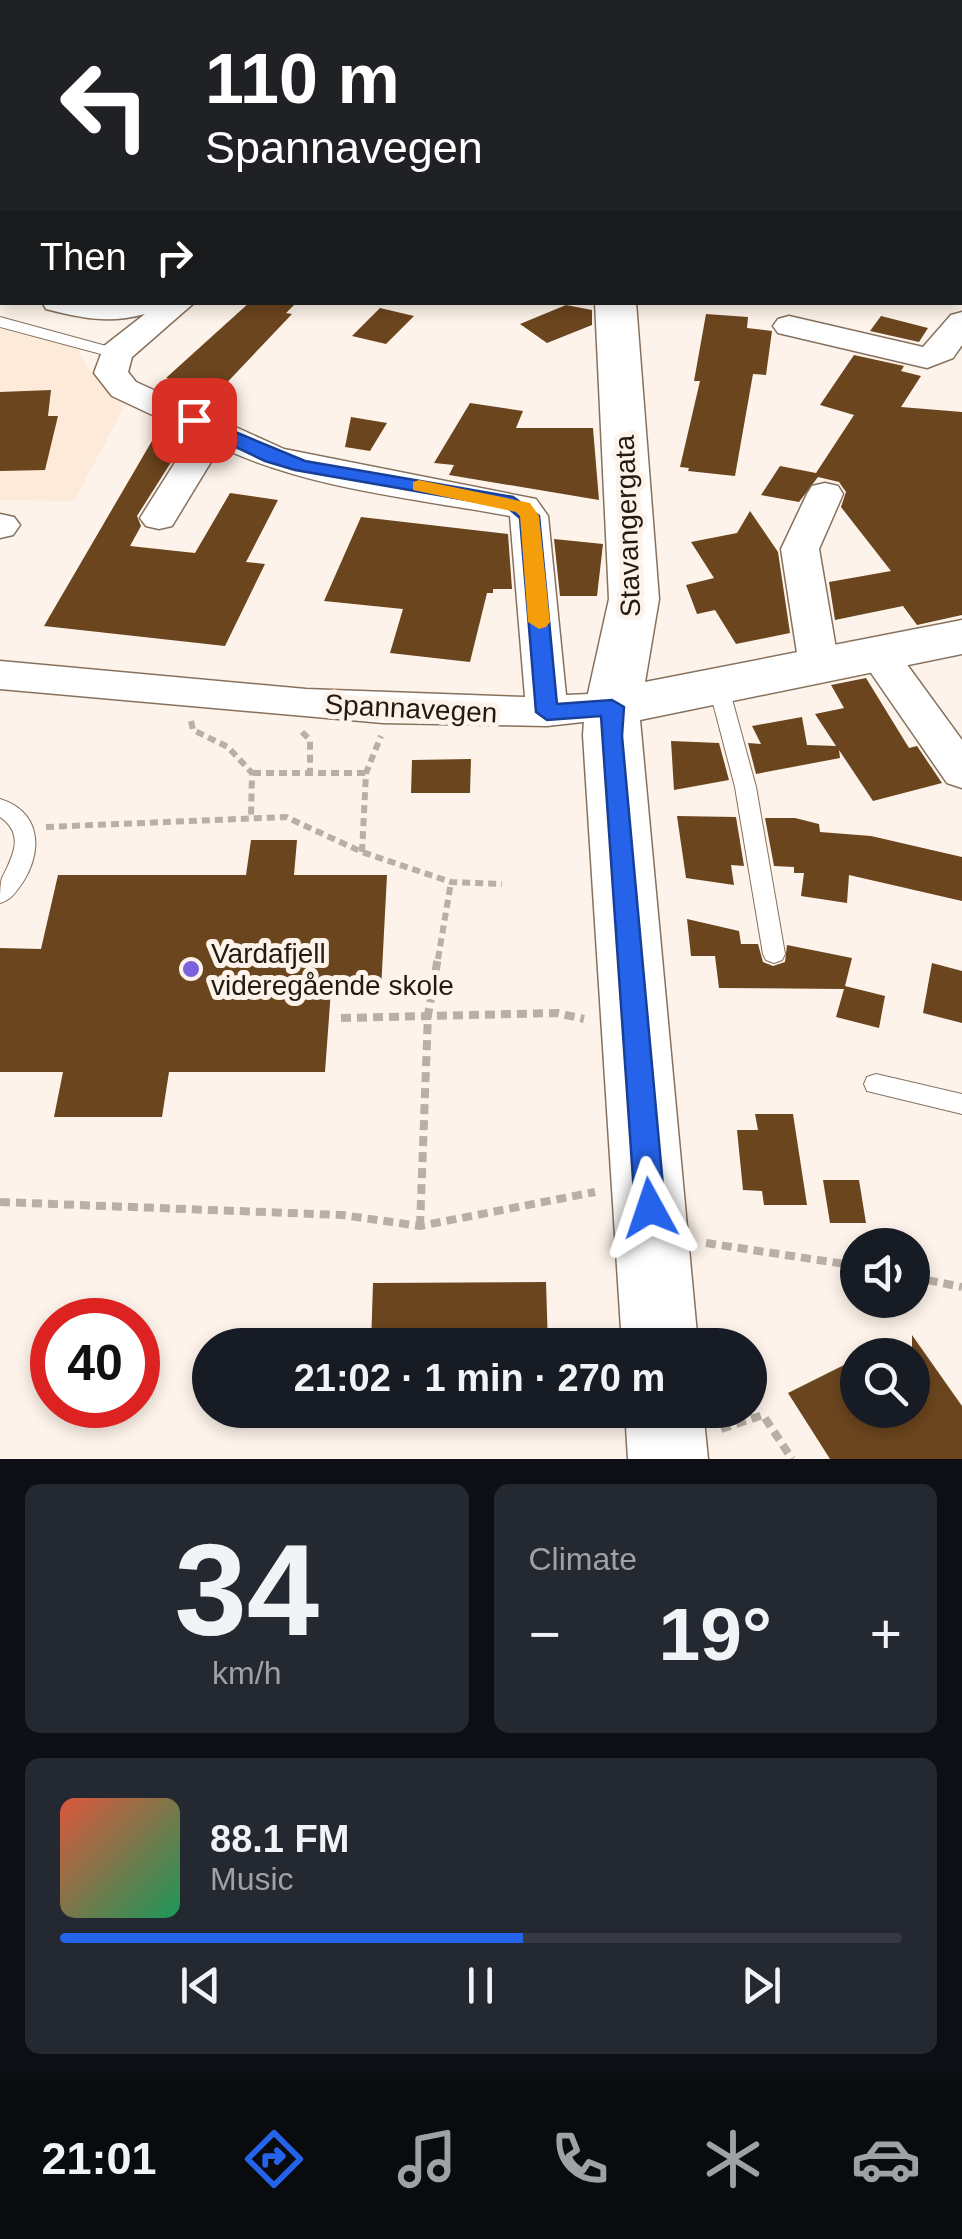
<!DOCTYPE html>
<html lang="en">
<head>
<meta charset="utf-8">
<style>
	:root { --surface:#171b24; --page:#242831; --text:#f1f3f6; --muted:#9ea1a6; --line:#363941; --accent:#2563eb }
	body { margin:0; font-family:Arial,sans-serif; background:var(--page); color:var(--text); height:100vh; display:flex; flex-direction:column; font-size:38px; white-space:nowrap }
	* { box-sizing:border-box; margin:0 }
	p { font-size:32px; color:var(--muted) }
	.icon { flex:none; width:55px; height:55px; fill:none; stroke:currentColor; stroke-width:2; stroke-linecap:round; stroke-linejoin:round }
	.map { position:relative; height:1459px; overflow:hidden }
	.panel { display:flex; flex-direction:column; gap:25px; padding:25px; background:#0d0f14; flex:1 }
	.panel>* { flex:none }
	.top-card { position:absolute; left:0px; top:0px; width:962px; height:305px; box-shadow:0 5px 15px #0003; background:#202124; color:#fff; overflow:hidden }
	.tools { position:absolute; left:840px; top:1228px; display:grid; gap:20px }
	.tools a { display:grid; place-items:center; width:90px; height:90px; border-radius:50%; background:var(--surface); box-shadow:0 5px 15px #0003; font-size:50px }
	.speed { position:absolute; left:30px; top:1298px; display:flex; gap:20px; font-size:50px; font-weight:700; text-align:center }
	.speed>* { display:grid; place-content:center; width:130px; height:130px; border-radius:50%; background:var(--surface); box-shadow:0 5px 15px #0003; line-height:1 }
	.speed .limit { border:15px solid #d22; background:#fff; color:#111 }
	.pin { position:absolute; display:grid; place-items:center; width:85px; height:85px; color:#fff; margin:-42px; border-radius:20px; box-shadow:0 5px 15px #0006 }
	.me { position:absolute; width:110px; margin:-55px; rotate:355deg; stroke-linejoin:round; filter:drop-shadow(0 0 8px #0008) }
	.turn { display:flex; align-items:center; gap:35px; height:210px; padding:0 40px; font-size:45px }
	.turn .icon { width:130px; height:130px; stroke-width:2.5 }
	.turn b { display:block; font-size:70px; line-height:85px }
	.then { display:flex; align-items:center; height:95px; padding:0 40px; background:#0003; gap:20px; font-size:38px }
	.big { font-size:75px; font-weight:600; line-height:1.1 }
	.panel .widget { flex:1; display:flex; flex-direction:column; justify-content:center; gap:15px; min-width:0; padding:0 35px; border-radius:15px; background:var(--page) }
	.panel .dial { align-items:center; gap:0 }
	.dial b { font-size:130px; line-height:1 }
	.song { display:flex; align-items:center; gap:30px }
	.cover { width:120px; height:120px; border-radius:15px; background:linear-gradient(135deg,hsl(10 70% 55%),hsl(150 70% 35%)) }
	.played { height:10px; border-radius:5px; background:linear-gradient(90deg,var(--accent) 55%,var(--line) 55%) }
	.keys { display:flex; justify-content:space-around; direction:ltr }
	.heat { display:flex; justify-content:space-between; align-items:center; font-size:55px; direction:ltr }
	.panel .tiles { flex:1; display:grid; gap:25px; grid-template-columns:1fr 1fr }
	.widget:last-child { grid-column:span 2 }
	.trip { position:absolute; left:192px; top:1328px; width:575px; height:100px; border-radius:50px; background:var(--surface); box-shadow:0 5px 15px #0003; font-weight:600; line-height:100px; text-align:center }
	.tab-bar { display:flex; height:160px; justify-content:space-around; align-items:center; background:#090b0e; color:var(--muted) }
	.tab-bar .icon { width:70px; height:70px }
	.tab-bar .on { color:var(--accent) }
	.tab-bar b { font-size:45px; color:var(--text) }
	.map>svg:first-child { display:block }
</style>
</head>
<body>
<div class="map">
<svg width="962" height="1459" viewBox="0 0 962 1459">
	<rect width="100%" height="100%" fill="#fdf3ea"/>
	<!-- built -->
	<path fill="#fdead9" d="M0,329l78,20 9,18 40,35 -53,99 -74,-1z"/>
	<!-- building -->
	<path fill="#6b451e" d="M250,302h47l-11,11 6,1 -74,78 -52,-14z
		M566,305l26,5v15l-45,18 -27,-19z
		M380,308l34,8 -28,28 -34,-8z
		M706,314l42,3 -1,11 25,3 -6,44 -13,-1 -18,102 -47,-5 1,-3 -9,-1 20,-86h-6z
		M881,316l47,12 -9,14 -49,-11z
		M854,355l50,11 -3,5 20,5 -20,31 61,5v203l-45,10 -14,-19 -68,14 -6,-38 62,-11 -50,-64 5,-15 -7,-10 -21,-5 -19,25 -38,-7 19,-29 36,7 38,-58 -34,-10z
		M51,390l-3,26h10l-13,54 -45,1v-79z
		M470,403l53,8 -7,17h77l6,72 -150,-25 5,-10 -20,-2z
		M351,417l36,6 -17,28 -25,-4z
		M156,434l31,3 -50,79 4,10 -11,20 65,7 35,-60 48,7 -32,62 19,2 -40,82 -181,-20z
		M750,511l28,41 12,81 -54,11 -21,-34 -18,4 -11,-29 28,-7 -23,-36 46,-9z
		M361,517l147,17 4,55h-19v4h-6l-17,69 -80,-9 13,-44 -79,-8z
		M554,539l49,5 -6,52h-37z
		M866,678l43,70 8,-2 25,37 -69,18 -34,-51 1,8 -84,16 -8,-31 13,1 -9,-18 50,-9 5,28 29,1 -21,-32 29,-6 -13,-23z
		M671,741l48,2 10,37 -55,10z
		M471,759l-1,34h-59l1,-33z
		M677,816l59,1 8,49 -13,-1 3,20 -48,-7z
		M765,818h30l24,6 1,8 51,4 91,21v44l-113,-26 -2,28 -46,-7 3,-23h-10v-6l-20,-1z
		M251,840h46l-3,35h93l-6,115h-50l-6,82h-156l-7,45h-108l9,-45h-63v-124l41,1 17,-74h188z
		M687,919l52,12 2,13h17l5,18 10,4 12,-4 2,-17 65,13 -7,28 40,10 -6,32 -43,-11 8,-28 -125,-1 -4,-32h-24z
		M932,963l30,8v52l-39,-10z
		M755,1114h38l14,91h-43l-2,-14 -19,-1 -6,-60h21z
		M823,1180h36l7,43h-36z
		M546,1282l2,63h-177l2,-62z
		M912,1335l50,71v53h-132l-42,-66 70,-35v52h54z"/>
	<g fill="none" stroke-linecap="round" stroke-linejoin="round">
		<defs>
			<path id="lane" d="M868,0h17l2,2h-17z
				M960,34l2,1v8l-2,-1z
				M0,317l121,33 3,3 -8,5 -116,-31z
				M719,681l10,7 27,99 29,167 -3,6 -8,3 -8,-3 -3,-6 -28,-167 -26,-99z
				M0,799c41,13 43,51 23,83 -7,10 -12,18 -23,21 0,-8 0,-18 2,-25 11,-22 23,-44 -2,-61z
				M876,1074l86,20v20l-95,-23 -3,-7 3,-7z"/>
			<path id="street" d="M0,189l2,1v18l-2,-1z
				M0,277h2v19h-2z
				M42,302h153l-63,55 -4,15 8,10 148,67 252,50 12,17 18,179 46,-2 15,4 6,10 -6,10 -80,9 -164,-3 -383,-34v-28l306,28 219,8 -15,-181c-97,-18 -200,-27 -290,-69l-48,79 -13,3 -13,-3 -6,-8 53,-84 -81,-38 -18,-23 10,-27 41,-32c-36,10 -64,4 -99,-5z
				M962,312v33l-9,13 -26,10 -149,-35 -5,-7 5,-7 11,-3 134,31 28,-32z
				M825,483l13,3 5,8 -24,55 20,117 -6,10 -14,4 -14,-4 -6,-10 -18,-117 26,-55 5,-8z
				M0,514l14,3 6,8 -7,10 -13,3z
				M878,641l14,3 70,96v48l-15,-5 -89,-129 6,-10z"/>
			<path id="secondary" d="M230,0h41l2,2h-42z
				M753,0h30l1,2h-31z
				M960,150h2v22h-2z
				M595,302h41l23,297 -14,83 317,-62v34l-322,66 58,625h-76l-39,-610 2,-28 24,-108z
				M625,1410h78l5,49h-80z"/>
		</defs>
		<!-- lane casing -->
		<use href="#lane" stroke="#87715d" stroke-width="2"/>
		<!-- street casing -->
		<use href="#street" stroke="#87715d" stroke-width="3"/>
		<!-- secondary casing -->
		<use href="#secondary" stroke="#87715d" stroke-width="3"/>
		<!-- path-far1 -->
		<path stroke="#b9afa6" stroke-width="6" stroke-dasharray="8 5" stroke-linecap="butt" d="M191,721l2,9 35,17 24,26 -1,45
			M302,732l8,8v33
			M253,773h113
			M46,827l240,-10 76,35 89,30 51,2
			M362,852l4,-79 15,-37
			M438,959l13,-77"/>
		<!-- path -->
		<path stroke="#b9afa6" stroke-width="8" stroke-dasharray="10 6" stroke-linecap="butt" d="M341,1018l216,-5 27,6
			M0,1202l342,13 78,11 175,-34
			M420,1226l8,-211 10,-58
			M706,1243l152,23
			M912,1277l50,10
			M721,1429l42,-14 29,44"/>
		<!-- lane -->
		<use href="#lane" fill="#fff" fill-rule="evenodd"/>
		<!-- street -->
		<use href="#street" fill="#fff" fill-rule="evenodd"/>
		<!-- secondary -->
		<use href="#secondary" fill="#fff" fill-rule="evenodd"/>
	</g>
	<!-- route -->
	<path fill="#2563eb" stroke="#184099" stroke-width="2.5" d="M194,415l111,46 208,36 26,19 18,188 55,-4 12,7 -2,29 43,472 -5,9 -10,4 -10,-4 -5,-9 -34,-492 -54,4 -11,-8 -16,-194 -13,-11 -212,-37 -30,-9 -78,-37v-8z"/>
	<!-- slow -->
	<path fill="#f59e0b" d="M419,480l111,23 9,13 11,106 -4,5 -7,2 -11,-7 -8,-106 -4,-4 -103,-22v-8z"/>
	<!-- markers -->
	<circle fill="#7b61dc" stroke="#fdf3ea" stroke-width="4" cx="191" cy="969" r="10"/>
	<g text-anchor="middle" stroke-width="10" stroke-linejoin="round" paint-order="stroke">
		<!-- street labels -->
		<g font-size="28" fill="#221a11" stroke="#fdf3ea">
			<text transform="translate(627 526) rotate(-92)" y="10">Stavangergata</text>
			<text transform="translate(411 708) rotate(3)" y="10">Spannavegen</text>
		</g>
		<!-- poi labels -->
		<g font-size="28" fill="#221a11" stroke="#fdf3ea" text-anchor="start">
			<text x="211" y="963">Vardafjell<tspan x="211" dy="32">videregående skole</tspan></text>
		</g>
	</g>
</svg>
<div class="tools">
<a><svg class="icon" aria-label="sound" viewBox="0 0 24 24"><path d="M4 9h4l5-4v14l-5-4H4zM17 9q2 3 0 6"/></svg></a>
<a><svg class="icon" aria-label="search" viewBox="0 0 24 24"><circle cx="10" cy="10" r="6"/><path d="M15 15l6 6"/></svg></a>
</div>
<div class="speed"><div class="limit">40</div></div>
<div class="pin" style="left:194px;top:420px;background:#d93025"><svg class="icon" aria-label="arrive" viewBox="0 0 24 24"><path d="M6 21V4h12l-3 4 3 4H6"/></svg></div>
<svg class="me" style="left:650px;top:1208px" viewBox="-20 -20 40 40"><path d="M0-17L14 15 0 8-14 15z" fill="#2563eb" stroke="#fff" stroke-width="4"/></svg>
<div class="trip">21:02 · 1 min · 270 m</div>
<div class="top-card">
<div class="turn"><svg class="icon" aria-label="left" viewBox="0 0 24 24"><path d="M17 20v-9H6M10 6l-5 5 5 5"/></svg><div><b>110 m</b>Spannavegen</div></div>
<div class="then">Then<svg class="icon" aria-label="right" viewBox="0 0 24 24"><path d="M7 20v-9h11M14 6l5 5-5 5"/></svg></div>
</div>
</div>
<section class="panel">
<div class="tiles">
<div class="widget dial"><b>34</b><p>km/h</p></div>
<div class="widget"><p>Climate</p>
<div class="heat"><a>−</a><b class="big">19°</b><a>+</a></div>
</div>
<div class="widget">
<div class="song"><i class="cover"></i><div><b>88.1 FM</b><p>Music</p></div></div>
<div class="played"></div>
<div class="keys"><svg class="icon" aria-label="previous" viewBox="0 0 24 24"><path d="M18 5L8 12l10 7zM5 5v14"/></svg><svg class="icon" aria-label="pause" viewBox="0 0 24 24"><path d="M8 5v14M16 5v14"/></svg><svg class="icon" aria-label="next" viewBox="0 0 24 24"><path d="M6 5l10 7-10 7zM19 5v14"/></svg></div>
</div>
</div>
</section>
<nav class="tab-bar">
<b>21:01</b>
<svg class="icon on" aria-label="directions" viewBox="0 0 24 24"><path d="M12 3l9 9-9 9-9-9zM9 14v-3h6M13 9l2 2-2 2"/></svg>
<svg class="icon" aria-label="music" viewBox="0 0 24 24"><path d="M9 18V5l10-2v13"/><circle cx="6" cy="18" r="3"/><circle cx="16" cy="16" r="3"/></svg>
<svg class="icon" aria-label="phone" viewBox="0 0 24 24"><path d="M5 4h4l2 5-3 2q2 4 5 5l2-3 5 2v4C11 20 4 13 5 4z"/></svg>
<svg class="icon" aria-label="climate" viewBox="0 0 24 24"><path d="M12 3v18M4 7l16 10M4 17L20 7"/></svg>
<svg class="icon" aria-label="car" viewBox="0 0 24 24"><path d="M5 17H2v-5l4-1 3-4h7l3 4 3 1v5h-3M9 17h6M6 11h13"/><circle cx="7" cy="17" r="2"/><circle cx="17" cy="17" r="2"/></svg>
</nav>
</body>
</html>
